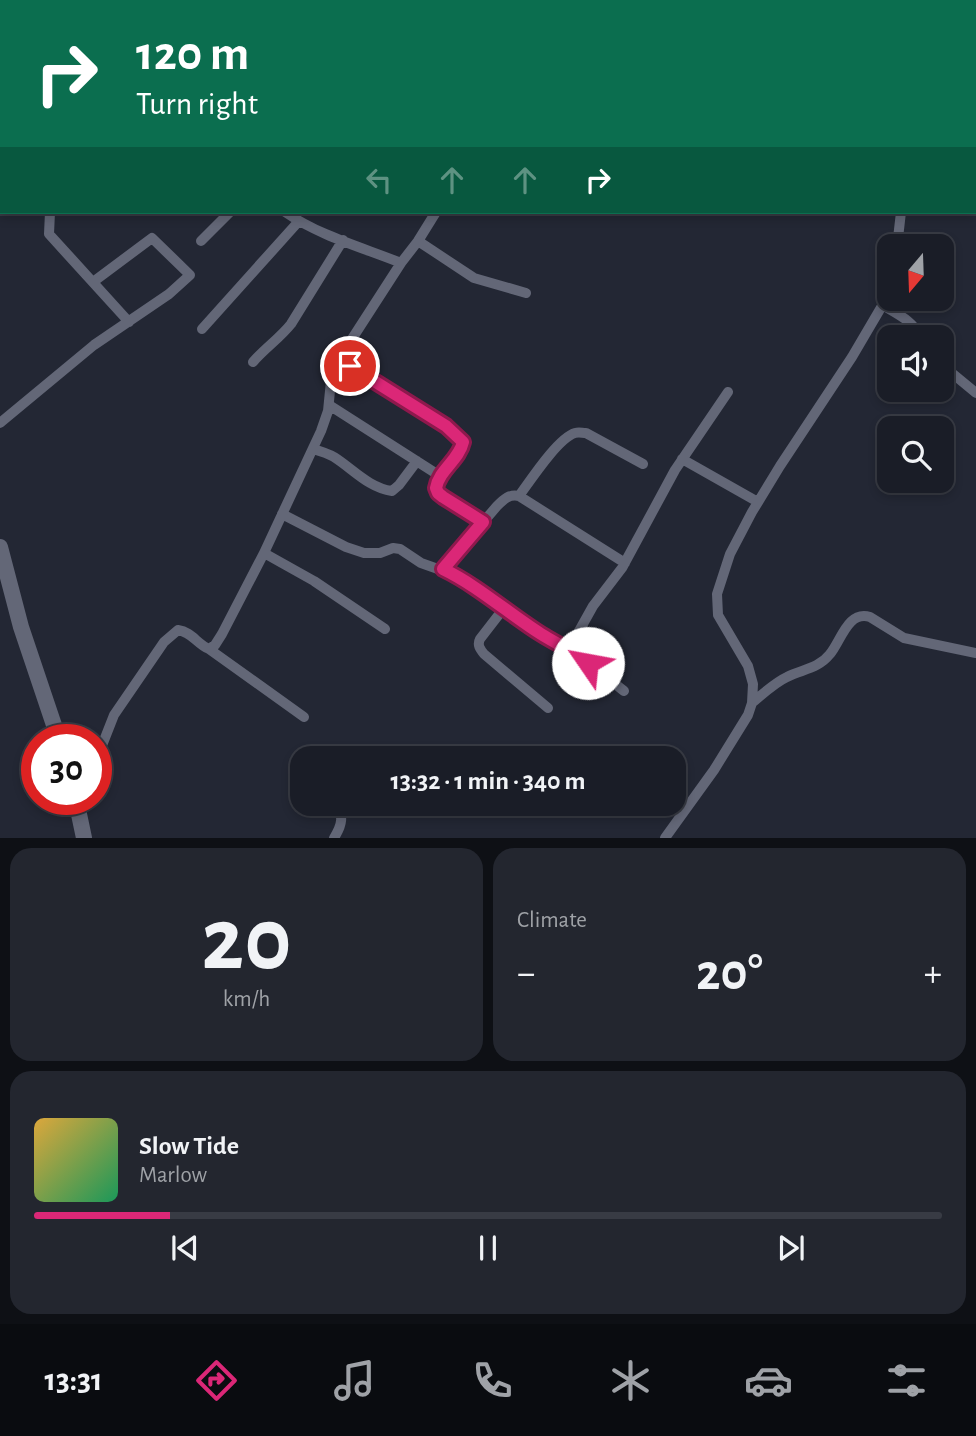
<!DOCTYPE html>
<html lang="en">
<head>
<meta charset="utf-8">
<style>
	:root { --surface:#1a1d27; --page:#23262f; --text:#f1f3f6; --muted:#9fa2a7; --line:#383b44; --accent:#db2777 }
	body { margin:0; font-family:"Alegreya Sans",sans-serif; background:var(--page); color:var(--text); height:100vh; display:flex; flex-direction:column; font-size:26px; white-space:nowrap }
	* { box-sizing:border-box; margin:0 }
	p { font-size:23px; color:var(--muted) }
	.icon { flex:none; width:38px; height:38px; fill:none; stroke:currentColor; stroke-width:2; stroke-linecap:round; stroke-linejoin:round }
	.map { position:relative; height:838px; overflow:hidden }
	.panel { display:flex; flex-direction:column; gap:10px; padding:10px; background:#0e1015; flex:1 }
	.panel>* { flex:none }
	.top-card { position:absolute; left:0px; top:0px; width:976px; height:214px; box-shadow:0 4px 10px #0003,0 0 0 2px var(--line); background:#0b6e4f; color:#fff; overflow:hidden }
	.needle { width:46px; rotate:199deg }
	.controls { position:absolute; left:877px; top:234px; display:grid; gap:14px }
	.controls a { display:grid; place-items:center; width:77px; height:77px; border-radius:14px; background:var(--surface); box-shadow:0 4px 10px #0003,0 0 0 2px var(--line); font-size:35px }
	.speed { position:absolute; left:21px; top:724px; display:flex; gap:14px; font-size:35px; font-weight:700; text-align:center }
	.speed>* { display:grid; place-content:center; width:91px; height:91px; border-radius:50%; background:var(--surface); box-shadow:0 4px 10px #0003,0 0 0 2px var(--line); line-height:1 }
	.speed .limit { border:10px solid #d22; background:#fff; color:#111 }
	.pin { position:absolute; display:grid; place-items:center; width:60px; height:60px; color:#fff; margin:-30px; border:4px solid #fff; border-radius:50%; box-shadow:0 2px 7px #0007 }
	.me { position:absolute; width:77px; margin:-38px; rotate:303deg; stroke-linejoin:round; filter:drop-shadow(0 0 5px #0008) }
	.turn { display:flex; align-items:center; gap:24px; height:147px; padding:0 21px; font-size:32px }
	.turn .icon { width:91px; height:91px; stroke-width:2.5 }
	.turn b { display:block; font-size:49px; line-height:60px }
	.lanes { display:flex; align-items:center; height:66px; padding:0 21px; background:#0003; justify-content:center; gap:35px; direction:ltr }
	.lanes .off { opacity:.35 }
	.big { font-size:52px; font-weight:700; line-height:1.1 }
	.panel .tile { flex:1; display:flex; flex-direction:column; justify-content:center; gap:10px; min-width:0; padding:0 24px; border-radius:21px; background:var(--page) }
	.panel .dial { align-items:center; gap:0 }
	.dial b { font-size:91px; line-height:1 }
	.song { display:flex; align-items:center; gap:21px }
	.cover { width:84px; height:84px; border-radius:10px; background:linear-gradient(135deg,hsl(40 70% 55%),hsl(150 70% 35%)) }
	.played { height:7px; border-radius:4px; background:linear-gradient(90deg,var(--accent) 15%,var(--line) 15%) }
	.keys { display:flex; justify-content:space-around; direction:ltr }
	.heat { display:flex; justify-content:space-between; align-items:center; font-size:38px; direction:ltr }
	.panel .tiles { flex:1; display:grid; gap:10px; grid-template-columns:1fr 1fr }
	.tile:last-child { grid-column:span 2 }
	.trip { position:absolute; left:290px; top:746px; width:396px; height:70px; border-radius:21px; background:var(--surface); box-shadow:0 4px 10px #0003,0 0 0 2px var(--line); font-weight:700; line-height:70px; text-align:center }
	.tabs { display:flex; height:112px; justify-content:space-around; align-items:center; background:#0a0c10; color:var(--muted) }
	.tabs .icon { width:49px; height:49px }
	.tabs .on { color:var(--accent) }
	.tabs b { font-size:32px; color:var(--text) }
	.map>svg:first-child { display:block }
</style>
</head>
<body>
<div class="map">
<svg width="976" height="838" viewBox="0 0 976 838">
	<rect width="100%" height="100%" fill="#232734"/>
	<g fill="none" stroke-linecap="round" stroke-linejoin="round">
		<!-- street -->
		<path stroke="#636777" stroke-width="10" d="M42,0l2,2
			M554,0l2,2
			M610,0l2,2
			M113,2l1,-2
			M171,2l2,-2
			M366,2l1,-2
			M425,2l2,-2
			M571,2l1,-2
			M723,2l1,-2
			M822,2l2,-2
			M940,2l1,-2
			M975,67l1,-2
			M50,212l-1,22 80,88
			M285,212c35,24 76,35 116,51
			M201,241l29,-29
			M418,241l56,37 52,15
			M897,247l4,-35
			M884,306c17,10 27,14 38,32
			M202,329l97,-108
			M339,359l107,67c7,5 17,11 17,21l-23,29 -4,12 2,5 5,4 40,25
			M253,362c12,-14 27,-24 38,-38l52,-84
			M942,362l5,7 29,24
			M329,405l111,71
			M0,423l94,-78 75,-51 21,-19 -38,-37 -59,44
			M313,449c7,2 14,4 21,8 19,12 35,31 58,34l7,-6 18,-24
			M682,459l76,43
			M519,496c11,-15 39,-58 56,-63 4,-1 7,0 11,0l57,31
			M282,514l64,33 18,6h16l13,-5 7,1 21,14 31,11 34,21 55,39 35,19 48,38
			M264,553l50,28 71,48
			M443,569l54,-63c7,-7 12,-12 22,-10l106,67
			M504,608l-24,31c-3,6 0,10 4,15l64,54
			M209,649l95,68
			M569,649l24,-43 29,-38 53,-98 53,-78
			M752,703c11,-9 22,-20 35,-26 16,-8 31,-8 43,-23 11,-13 18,-44 40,-37l34,21 72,15
			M96,750l7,-7 11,-28 50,-73 14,-12c14,2 19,14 31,19l6,-4 7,-11 42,-81 57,-122 7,-20 4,-40 7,-12 62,-96 17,-22 18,-29
			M334,838c8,-13 11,-23 0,-35
			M665,838l49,-68 34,-55 4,-12 1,-19 -5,-18 -30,-51 -1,-21 13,-40 22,-42 28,-46 72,-109 37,-63"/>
		<!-- secondary -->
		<path stroke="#636777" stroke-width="16" d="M0,547l21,80 38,113
			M76,800l8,38"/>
	</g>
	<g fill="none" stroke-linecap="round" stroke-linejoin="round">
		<defs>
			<path id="route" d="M350,366l96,60 17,16c-4,18 -24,28 -27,46l2,5 5,4 40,25 -40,47c35,17 65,44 98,65 16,10 32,17 47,29"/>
		</defs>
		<!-- route casing -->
		<use href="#route" stroke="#8e194d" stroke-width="18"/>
		<!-- route -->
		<use href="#route" stroke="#db2777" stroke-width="12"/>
	</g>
</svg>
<div class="controls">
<a><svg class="needle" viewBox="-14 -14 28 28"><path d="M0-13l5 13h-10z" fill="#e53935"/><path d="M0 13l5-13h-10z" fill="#9fa2a7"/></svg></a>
<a><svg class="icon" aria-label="sound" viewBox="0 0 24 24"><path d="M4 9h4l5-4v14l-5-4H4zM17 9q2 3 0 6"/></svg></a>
<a><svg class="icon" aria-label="search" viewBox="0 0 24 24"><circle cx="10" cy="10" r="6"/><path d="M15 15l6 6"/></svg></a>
</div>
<div class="speed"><div class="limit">30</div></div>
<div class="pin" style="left:350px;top:366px;background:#d93025"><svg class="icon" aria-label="arrive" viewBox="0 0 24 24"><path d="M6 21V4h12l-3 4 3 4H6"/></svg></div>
<svg class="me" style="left:588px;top:663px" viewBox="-20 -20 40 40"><circle r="19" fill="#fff"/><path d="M0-13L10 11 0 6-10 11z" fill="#db2777"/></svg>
<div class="trip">13:32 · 1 min · 340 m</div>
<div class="top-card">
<div class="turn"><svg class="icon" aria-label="right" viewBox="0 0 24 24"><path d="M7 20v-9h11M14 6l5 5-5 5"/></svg><div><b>120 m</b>Turn right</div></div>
<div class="lanes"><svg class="icon off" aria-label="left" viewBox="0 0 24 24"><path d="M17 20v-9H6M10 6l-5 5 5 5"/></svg><svg class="icon off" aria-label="ahead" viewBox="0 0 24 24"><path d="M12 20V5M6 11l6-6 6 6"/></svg><svg class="icon off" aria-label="ahead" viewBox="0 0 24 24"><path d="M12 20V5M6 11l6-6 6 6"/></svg><svg class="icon" aria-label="right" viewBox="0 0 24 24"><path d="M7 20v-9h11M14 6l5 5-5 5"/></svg></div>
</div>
</div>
<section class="panel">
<div class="tiles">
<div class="tile dial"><b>20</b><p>km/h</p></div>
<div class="tile"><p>Climate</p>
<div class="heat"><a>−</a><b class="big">20°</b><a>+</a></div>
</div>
<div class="tile">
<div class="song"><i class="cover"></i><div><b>Slow Tide</b><p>Marlow</p></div></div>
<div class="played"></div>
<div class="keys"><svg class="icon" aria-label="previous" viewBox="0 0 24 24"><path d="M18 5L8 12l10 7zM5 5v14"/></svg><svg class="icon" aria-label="pause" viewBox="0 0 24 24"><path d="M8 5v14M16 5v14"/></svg><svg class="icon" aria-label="next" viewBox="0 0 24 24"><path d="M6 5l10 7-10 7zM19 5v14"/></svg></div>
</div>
</div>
</section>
<nav class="tabs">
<b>13:31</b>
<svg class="icon on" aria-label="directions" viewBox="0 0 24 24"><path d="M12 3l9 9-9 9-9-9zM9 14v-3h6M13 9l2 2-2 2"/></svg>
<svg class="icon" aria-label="music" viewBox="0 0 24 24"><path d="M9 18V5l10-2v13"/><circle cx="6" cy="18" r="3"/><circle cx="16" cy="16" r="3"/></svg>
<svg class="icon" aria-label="phone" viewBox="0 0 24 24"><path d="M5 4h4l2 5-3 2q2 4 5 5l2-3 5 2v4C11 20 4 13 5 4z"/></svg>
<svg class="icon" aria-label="climate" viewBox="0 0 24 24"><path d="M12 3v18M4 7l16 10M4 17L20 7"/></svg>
<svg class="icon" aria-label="car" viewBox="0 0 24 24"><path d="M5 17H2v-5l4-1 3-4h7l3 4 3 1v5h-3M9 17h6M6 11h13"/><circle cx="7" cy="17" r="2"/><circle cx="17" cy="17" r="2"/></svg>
<svg class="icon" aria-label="filters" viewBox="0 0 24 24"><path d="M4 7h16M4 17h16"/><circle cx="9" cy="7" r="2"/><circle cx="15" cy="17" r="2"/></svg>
</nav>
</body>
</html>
